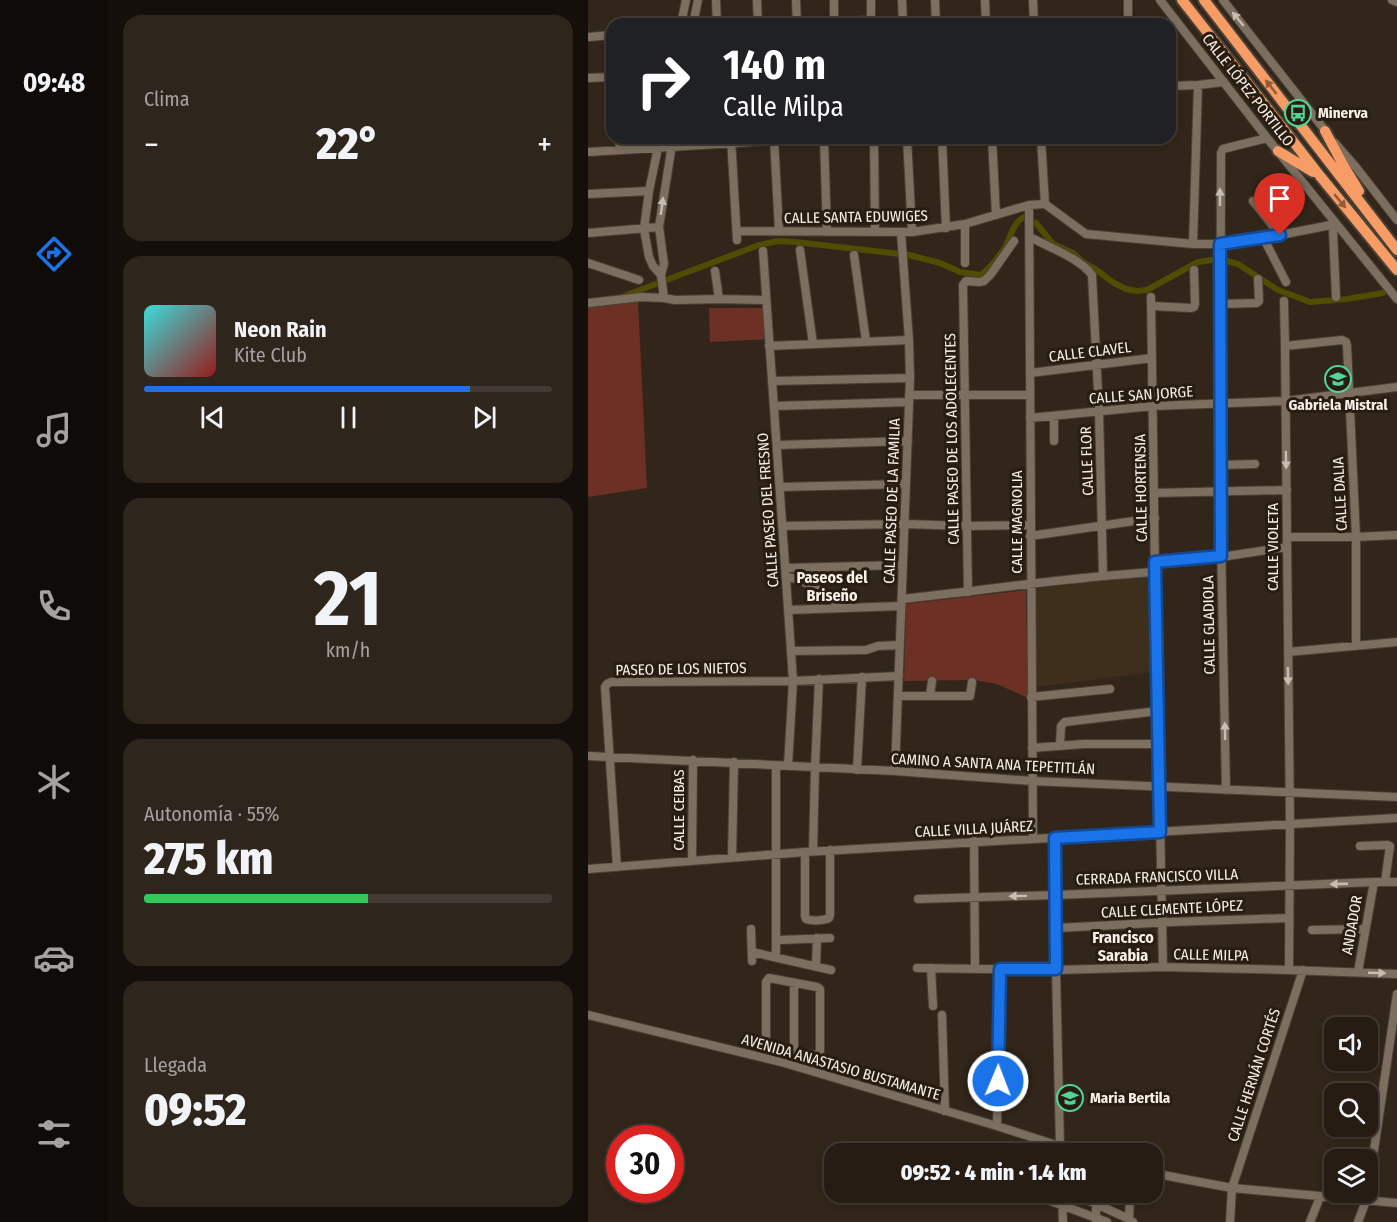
<!DOCTYPE html>
<html lang="es">
<head>
<meta charset="utf-8">
<style>
	:root { --surface:#261c14; --page:#2e251d; --text:#f1f3f6; --muted:#a4a1a0; --line:#423a34; --accent:#1a73e8 }
	body { margin:0; font-family:"Fira Sans Condensed",sans-serif; background:var(--page); color:var(--text); height:100vh; display:flex; flex-direction:column; font-size:22px; white-space:nowrap }
	* { box-sizing:border-box; margin:0 }
	p { font-size:20px; color:var(--muted) }
	.icon { flex:none; width:33px; height:33px; fill:none; stroke:currentColor; stroke-width:2; stroke-linecap:round; stroke-linejoin:round }
	.map { position:relative; flex:1; overflow:hidden }
	.sheet { display:flex; flex-direction:column; gap:15px; padding:15px; background:#150f0b; width:480px }
	.sheet>* { flex:none }
	.banner { position:absolute; left:18px; top:18px; width:570px; height:126px; border-radius:18px; box-shadow:0 3px 9px #0003,0 0 0 2px var(--line); background:#202124; color:#fff; overflow:hidden }
	.tools { position:absolute; left:736px; top:1017px; display:grid; gap:12px }
	.tools a { display:grid; place-items:center; width:54px; height:54px; border-radius:12px; background:var(--surface); box-shadow:0 3px 9px #0003,0 0 0 2px var(--line); font-size:30px }
	.speed { position:absolute; left:18px; top:1125px; display:flex; gap:12px; font-size:30px; font-weight:700; text-align:center }
	.speed>* { display:grid; place-content:center; width:78px; height:78px; border-radius:50%; background:var(--surface); box-shadow:0 3px 9px #0003,0 0 0 2px var(--line); line-height:1 }
	.speed .limit { border:9px solid #d22; background:#fff; color:#111 }
	.pin { position:absolute; display:grid; place-items:center; width:51px; height:51px; color:#fff; margin:-62px -26px; border-radius:50% 50% 50% 0; rotate:-45deg; box-shadow:0 0 6px #0007 }
	.pin .icon { rotate:45deg }
	.me { position:absolute; width:66px; margin:-33px; rotate:1deg; stroke-linejoin:round; filter:drop-shadow(0 0 4px #0008) }
	.turn { display:flex; align-items:center; gap:21px; height:126px; padding:0 18px; font-size:27px }
	.turn .icon { width:78px; height:78px; stroke-width:2.5 }
	.turn b { display:block; font-size:42px; line-height:51px }
	.big { font-size:45px; font-weight:800; line-height:1.1 }
	.sheet .tile { flex:1; display:flex; flex-direction:column; justify-content:center; gap:9px; min-width:0; padding:0 21px; border-radius:18px; background:var(--page) }
	.sheet .dial { align-items:center; gap:0 }
	.dial b { font-size:78px; line-height:1 }
	.song { display:flex; align-items:center; gap:18px }
	.cover { width:72px; height:72px; border-radius:9px; background:linear-gradient(135deg,hsl(180 70% 55%),hsl(0 70% 35%)) }
	.played { height:6px; border-radius:3px; background:linear-gradient(90deg,var(--accent) 80%,var(--line) 80%) }
	.keys { display:flex; justify-content:space-around; direction:ltr }
	.heat { display:flex; justify-content:space-between; align-items:center; font-size:33px; direction:ltr }
	.charge { height:9px; border-radius:4px; background:linear-gradient(90deg,#34c759 55%,var(--line) 0) }
	.trip { position:absolute; left:236px; top:1143px; width:339px; height:60px; border-radius:18px; background:var(--surface); box-shadow:0 3px 9px #0003,0 0 0 2px var(--line); font-weight:800; line-height:60px; text-align:center }
	main { display:flex; flex:1; min-height:0 }
	.menu { display:flex; flex-direction:column; width:108px; justify-content:space-around; align-items:center; background:#0f0b08; color:var(--muted) }
	.menu .icon { width:42px; height:42px }
	.menu .current { color:var(--accent) }
	.menu b { font-size:27px; color:var(--text) }
	.map>svg:first-child { display:block }
</style>
</head>
<body>
<main>
<nav class="menu">
<b>09:48</b>
<svg class="icon current" aria-label="directions" viewBox="0 0 24 24"><path d="M12 3l9 9-9 9-9-9zM9 14v-3h6M13 9l2 2-2 2"/></svg>
<svg class="icon" aria-label="music" viewBox="0 0 24 24"><path d="M9 18V5l10-2v13"/><circle cx="6" cy="18" r="3"/><circle cx="16" cy="16" r="3"/></svg>
<svg class="icon" aria-label="phone" viewBox="0 0 24 24"><path d="M5 4h4l2 5-3 2q2 4 5 5l2-3 5 2v4C11 20 4 13 5 4z"/></svg>
<svg class="icon" aria-label="climate" viewBox="0 0 24 24"><path d="M12 3v18M4 7l16 10M4 17L20 7"/></svg>
<svg class="icon" aria-label="car" viewBox="0 0 24 24"><path d="M5 17H2v-5l4-1 3-4h7l3 4 3 1v5h-3M9 17h6M6 11h13"/><circle cx="7" cy="17" r="2"/><circle cx="17" cy="17" r="2"/></svg>
<svg class="icon" aria-label="filters" viewBox="0 0 24 24"><path d="M4 7h16M4 17h16"/><circle cx="9" cy="7" r="2"/><circle cx="15" cy="17" r="2"/></svg>
</nav>
<section class="sheet">
<div class="tile"><p>Clima</p>
<div class="heat"><a>−</a><b class="big">22°</b><a>+</a></div>
</div>
<div class="tile">
<div class="song"><i class="cover"></i><div><b>Neon Rain</b><p>Kite Club</p></div></div>
<div class="played"></div>
<div class="keys"><svg class="icon" aria-label="previous" viewBox="0 0 24 24"><path d="M18 5L8 12l10 7zM5 5v14"/></svg><svg class="icon" aria-label="pause" viewBox="0 0 24 24"><path d="M8 5v14M16 5v14"/></svg><svg class="icon" aria-label="next" viewBox="0 0 24 24"><path d="M6 5l10 7-10 7zM19 5v14"/></svg></div>
</div>
<div class="tile dial"><b>21</b><p>km/h</p></div>
<div class="tile"><p>Autonomía · 55%</p><b class="big">275 km</b><div class="charge"></div></div>
<div class="tile"><p>Llegada</p><b class="big">09:52</b></div>
</section>
<div class="map">
<svg width="809" height="1222" viewBox="0 0 809 1222">
	<rect width="100%" height="100%" fill="#32261a"/>
	<!-- built -->
	<path fill="#3e2e1c" d="M564,575l1,97 -117,15 -3,-98z"/>
	<!-- green -->
	<path fill="#6c3124" d="M50,301l9,187 -59,9v-190z
		M121,308h56l2,31 -57,3z
		M438,590l2,108 -31,-14 -23,-4 -70,1 2,-77z"/>
	<g fill="none" stroke-linecap="round" stroke-linejoin="round">
		<!-- canal -->
		<path stroke="#504c01" stroke-width="6" d="M448,223l17,21 20,9 10,9 12,7 19,14 12,6 11,2 10,-1 51,-28 14,-2
			M639,261l11,3 40,26 32,12 37,-3 36,-6
			M36,296l135,-51 19,-4 17,1 114,13 31,8 20,9 21,3c9,-7 16,-16 23,-26 7,-11 8,-26 20,-32"/>
		<defs>
			<path id="minor" d="M128,0l1,24
				M169,0l1,24
				M208,0l1,24
				M246,0v24
				M283,0v24
				M314,0l1,24
				M347,0l1,24
				M397,0l1,24
				M445,0l1,24
				M540,0v24
				M572,0l107,138 130,161
				M635,0l104,133
				M804,0l5,2
				M93,24l5,-24
				M105,24l5,-24
				M219,24l64,-4
				M0,37l24,-2
				M0,78l24,-1
				M582,86l28,-1 26,-3
				M31,138l1,12
				M72,138l-11,53 -5,38 5,28 4,9 8,9
				M85,138l-14,89 5,37 -3,11 3,23 11,2 44,-1 47,1
				M143,138l6,102
				M186,138l5,93
				M236,138l3,94
				M286,138l1,94
				M319,138l5,94
				M354,138l4,90
				M404,138l4,77
				M453,138l4,66
				M747,143l20,23 42,54
				M0,152l229,-14
				M0,194l61,-3
				M665,201l27,34
				M457,204l41,30 107,10h27l60,-9 56,-11
				M441,205l4,634
				M149,231l175,1 53,-8 64,-19 16,-1
				M0,233l71,-6
				M442,237c18,10 50,21 62,38l7,136 4,164
				M675,237l23,45
				M605,244l5,-159
				M212,250l13,94
				M175,251l28,400 2,30 -5,85
				M266,255l12,86
				M0,263l51,17
				M377,263v-39
				M127,271l4,28
				M563,297l4,275 8,395
				M748,297l-3,-66 4,-6
				M696,301l1,45 5,478 -1,146
				M0,303l53,-6 23,1
				M632,304l37,-1 2,-2 -1,-22
				M564,306l39,2 3,-1 1,-3 -1,-34
				M181,346l140,-6
				M697,346l57,-6 4,2 1,4 9,191v109
				M442,373l122,-15
				M184,381l138,-3
				M321,395h121
				M186,406l135,-4
				M466,416v25
				M442,418l123,-12 133,-5 111,-14
				M189,445l131,-4
				M632,465l35,-1
				M192,487l126,-3
				M566,493l133,-3
				M195,526l122,-2 62,2 63,-1
				M442,536l125,-18
				M699,537h69l41,-2
				M567,563l66,-6 66,-10
				M198,568l117,-3
				M198,577c18,1 40,18 54,30
				M380,592l-5,-307 3,-4 13,1 5,-1 7,-7 23,-33
				M314,599c84,-9 168,-22 253,-27
				M201,610l112,-4
				M203,651l75,-1 12,-4 22,-1
				M700,652l109,-10
				M310,696h72l2,-14
				M342,696l2,-15
				M443,697l79,-8
				M472,746l1,-20 4,-4 93,-11
				M444,748l52,-4h75
				M0,756l307,15 137,10 365,16
				M188,766v191
				M269,770l5,-93
				M307,771l15,-393 -1,-38 -8,-108
				M638,790l-6,-299 1,-338 2,-4 44,-11
				M467,838l1,132 4,176
				M386,841l1,127
				M772,846l28,-1 2,1 -5,36
				M225,851l2,-83 4,-89
				M217,852v64l1,3c6,2 17,2 23,-1l1,-3v-65
				M144,857l2,-95
				M104,860l1,-100
				M29,867l-12,-180 2,-3 4,-2 182,-1 106,-5
				M0,869l217,-17 592,-34
				M330,899l138,-4 318,-13h23
				M468,928l116,-6 117,-4
				M163,929l1,32
				M724,930l53,-1
				M188,939l4,1 50,-2
				M164,952l79,18
				M228,966l1,-28
				M329,968l139,2 107,-3 126,3 108,4
				M343,968l2,38
				M770,972l16,-90
				M181,978l48,9 3,2v63l-4,3c-16,-3 -36,-3 -50,-11v-62z
				M0,1015l193,47 216,64 87,28
				M354,1015l3,96
				M206,1051v-68
				M409,1126l3,-157
				M564,1173l80,15 165,15
				M780,1191l29,-197
				M447,1192l2,4 70,26
				M482,1192l59,27 4,3
				M508,1221v-29
				M541,1221l1,-29
				M475,1222l-1,-24 1,-6
				M642,1222l2,-34 71,-218
				M722,1222l10,-25
				M770,1222l9,-24"/>
			<path id="highway" d="M594,0l100,127 38,49 77,94
				M616,0l193,250
				M737,131l17,32 17,28
				M690,151l35,21"/>
		</defs>
		<!-- minor casing -->
		<use href="#minor" stroke="#4a4136" stroke-width="10"/>
		<!-- highway casing -->
		<use href="#highway" stroke="#4a4136" stroke-width="14"/>
		<!-- minor -->
		<use href="#minor" stroke="#7c6f60" stroke-width="8"/>
		<!-- highway -->
		<use href="#highway" stroke="#f79c65" stroke-width="10"/>
	</g>
	<!-- one-way arrows -->
	<defs><path id="oneway-solid" d="M-6-.8H1V-3.2L6.5 0L1 3.2V.8H-6Z" transform="scale(1.5)"/></defs>
	<g fill="#c7bdb2">
		<use href="#oneway-solid" transform="translate(650 19) rotate(-129)"/>
		<use href="#oneway-solid" transform="translate(632 197) rotate(-90)"/>
		<use href="#oneway-solid" transform="translate(74 206) rotate(-82)"/>
		<use href="#oneway-solid" transform="translate(698 460) rotate(89)"/>
		<use href="#oneway-solid" transform="translate(700 676) rotate(89)"/>
		<use href="#oneway-solid" transform="translate(637 731) rotate(-91)"/>
		<use href="#oneway-solid" transform="translate(751 884) rotate(178)"/>
		<use href="#oneway-solid" transform="translate(430 896) rotate(179)"/>
		<use href="#oneway-solid" transform="translate(789 973) rotate(2)"/>
	</g>
	<g fill="#905c3a">
		<use href="#oneway-solid" transform="translate(683 87) rotate(-128)"/>
		<use href="#oneway-solid" transform="translate(752 201) rotate(50)"/>
	</g>
	<g fill="none" stroke-linecap="round" stroke-linejoin="round">
		<defs>
			<path id="route" d="M410,1081l2,-112h56l-1,-131 105,-6 -5,-270 66,-6 -1,-312 60,-9"/>
		</defs>
		<!-- route casing -->
		<use href="#route" stroke="#114b97" stroke-width="15"/>
		<!-- route -->
		<use href="#route" stroke="#1a73e8" stroke-width="10"/>
	</g>
	<!-- icons -->
	<defs>
		<symbol id="bus-ring" viewBox="-11 -11 22 22"><circle r="9.5" fill="#281d10" stroke="#52d397" stroke-width="1.5"/><path d="M-5-6H5V4H4V6H2V4H-2V6H-4V4H-5ZM-3.5-4V0h7V-4ZM-3.5 1.2v1.5H-2V1.2ZM2 1.2v1.5H3.5V1.2Z" fill="#52d397"/></symbol>
		<symbol id="school-ring" viewBox="-11 -11 22 22"><circle r="9.5" fill="#281d10" stroke="#52d397" stroke-width="1.5"/><path d="M0-5L7-2L0 1L-7-2ZM-4 1L0 2.5L4 1V4Q0 6-4 4Z" fill="#52d397"/></symbol>
	</defs>
	<g fill-rule="evenodd">
		<use href="#bus-ring" x="695" y="98" width="30" height="30"/>
		<use href="#school-ring" x="735" y="364" width="30" height="30"/>
		<use href="#school-ring" x="467" y="1083" width="30" height="30"/>
	</g>
	<g text-anchor="middle" stroke-width="6" stroke-linejoin="round" paint-order="stroke">
		<!-- street labels -->
		<g font-size="15" fill="#f9f1e9" stroke="#281d10">
			<text transform="translate(660 90) rotate(52)" y="5">CALLE LÓPEZ PORTILLO</text>
			<text transform="translate(268 217) rotate(-1)" y="5">CALLE SANTA EDUWIGES</text>
			<text transform="translate(502 352) rotate(-7)" y="5">CALLE CLAVEL</text>
			<text transform="translate(553 395) rotate(-4)" y="5">CALLE SAN JORGE</text>
			<text transform="translate(364 439) rotate(-91)" y="5">CALLE PASEO DE LOS ADOLECENTES</text>
			<text transform="translate(499 461) rotate(-92)" y="5">CALLE FLOR</text>
			<text transform="translate(553 488) rotate(-91)" y="5">CALLE HORTENSIA</text>
			<text transform="translate(752 494) rotate(-93)" y="5">CALLE DALIA</text>
			<text transform="translate(304 501) rotate(-88)" y="5">CALLE PASEO DE LA FAMILIA</text>
			<text transform="translate(180 510) rotate(-94)" y="5">CALLE PASEO DEL FRESNO</text>
			<text transform="translate(429 522) rotate(-90)" y="5">CALLE MAGNOLIA</text>
			<text transform="translate(685 547) rotate(-90)" y="5">CALLE VIOLETA</text>
			<text transform="translate(621 625) rotate(-91)" y="5">CALLE GLADIOLA</text>
			<text transform="translate(93 669) rotate(-1)" y="5">PASEO DE LOS NIETOS</text>
			<text transform="translate(405 764) rotate(3)" y="5">CAMINO A SANTA ANA TEPETITLÁN</text>
			<text transform="translate(91 810) rotate(-90)" y="5">CALLE CEIBAS</text>
			<text transform="translate(386 829) rotate(-3)" y="5">CALLE VILLA JUÁREZ</text>
			<text transform="translate(569 877) rotate(-2)" y="5">CERRADA FRANCISCO VILLA</text>
			<text transform="translate(584 909) rotate(-3)" y="5">CALLE CLEMENTE LÓPEZ</text>
			<text transform="translate(764 925) rotate(-80)" y="5">ANDADOR</text>
			<text transform="translate(623 955) rotate(1)" y="5">CALLE MILPA</text>
			<text transform="translate(253 1067) rotate(16)" y="5">AVENIDA ANASTASIO BUSTAMANTE</text>
			<text transform="translate(666 1075) rotate(-72)" y="5">CALLE HERNÁN CORTÉS</text>
		</g>
		<!-- poi labels -->
		<g font-size="15" font-weight="bold" fill="#f9f1e9" stroke="#281d10" text-anchor="start">
			<text x="730" y="118">Minerva</text>
			<text x="750" y="410" text-anchor="middle">Gabriela Mistral</text>
			<text x="502" y="1103">Maria Bertila</text>
		</g>
		<!-- neighbourhood labels -->
		<g font-size="16" font-weight="bold" fill="#f9f1e9" stroke="#281d10">
			<text x="244" y="583">Paseos del<tspan x="244" dy="18">Briseño</tspan></text>
			<text x="535" y="943">Francisco<tspan x="535" dy="18">Sarabia</tspan></text>
		</g>
	</g>
</svg>
<div class="tools">
<a><svg class="icon" aria-label="sound" viewBox="0 0 24 24"><path d="M4 9h4l5-4v14l-5-4H4zM17 9q2 3 0 6"/></svg></a>
<a><svg class="icon" aria-label="search" viewBox="0 0 24 24"><circle cx="10" cy="10" r="6"/><path d="M15 15l6 6"/></svg></a>
<a><svg class="icon" aria-label="layers" viewBox="0 0 24 24"><path d="M12 4l9 5-9 5-9-5zM3 14l9 5 9-5"/></svg></a>
</div>
<div class="speed"><div class="limit">30</div></div>
<div class="pin" style="left:692px;top:235px;background:#d93025"><svg class="icon" aria-label="arrive" viewBox="0 0 24 24"><path d="M6 21V4h12l-3 4 3 4H6"/></svg></div>
<svg class="me" style="left:410px;top:1081px" viewBox="-20 -20 40 40"><circle r="17" fill="#1a73e8" stroke="#fff" stroke-width="3"/><path d="M0-11L8 9 0 5-8 9z" fill="#fff"/></svg>
<div class="trip">09:52 · 4 min · 1.4 km</div>
<div class="banner">
<div class="turn"><svg class="icon" aria-label="right" viewBox="0 0 24 24"><path d="M7 20v-9h11M14 6l5 5-5 5"/></svg><div><b>140 m</b>Calle Milpa</div></div>
</div>
</div>
</main>
</body>
</html>
